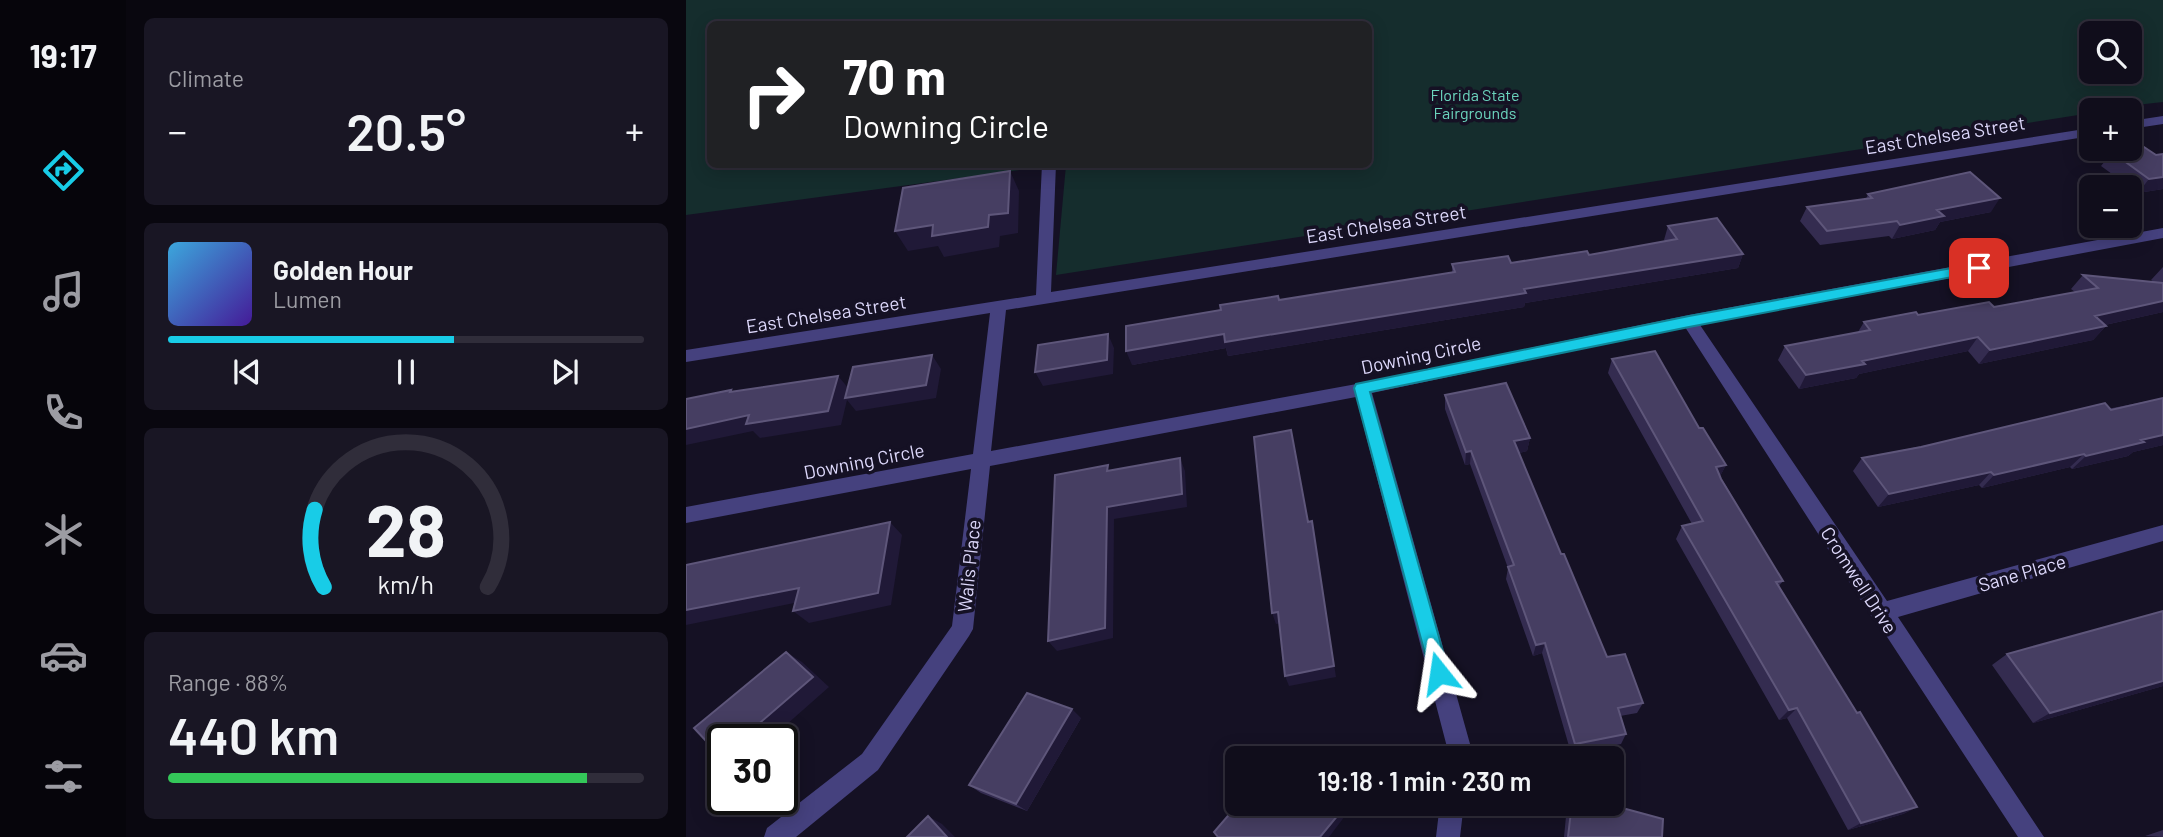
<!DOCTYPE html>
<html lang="en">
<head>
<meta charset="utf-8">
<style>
	:root { --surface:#100d1b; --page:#191624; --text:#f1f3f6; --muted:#9c9ca3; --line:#302d3a; --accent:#18cce7 }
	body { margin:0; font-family:Barlow,sans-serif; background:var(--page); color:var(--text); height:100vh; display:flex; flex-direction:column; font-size:26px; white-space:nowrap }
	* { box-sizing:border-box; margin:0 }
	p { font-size:23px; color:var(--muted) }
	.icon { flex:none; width:38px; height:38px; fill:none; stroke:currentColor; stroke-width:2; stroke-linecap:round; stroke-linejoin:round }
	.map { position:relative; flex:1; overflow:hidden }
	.details { display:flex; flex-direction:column; gap:18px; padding:18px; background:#09070f; width:560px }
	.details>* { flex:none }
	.banner { position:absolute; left:21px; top:21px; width:665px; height:147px; border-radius:10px; box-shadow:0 4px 18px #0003,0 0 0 2px var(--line); background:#202124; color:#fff; overflow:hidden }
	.controls { position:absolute; left:1393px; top:21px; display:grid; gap:14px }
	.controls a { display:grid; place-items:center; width:63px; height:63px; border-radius:10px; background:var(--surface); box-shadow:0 4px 18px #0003,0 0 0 2px var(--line); font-size:35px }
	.speed { position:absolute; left:21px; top:724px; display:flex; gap:14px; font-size:35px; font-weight:700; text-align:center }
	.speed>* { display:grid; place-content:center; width:91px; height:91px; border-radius:50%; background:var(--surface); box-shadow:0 4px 18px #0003,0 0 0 2px var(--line); line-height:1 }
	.speed .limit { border:4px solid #111; border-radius:10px; background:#fff; color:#111 }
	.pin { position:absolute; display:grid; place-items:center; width:60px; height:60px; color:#fff; margin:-30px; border-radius:14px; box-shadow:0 4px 10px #0006 }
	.me { position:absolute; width:77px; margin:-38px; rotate:345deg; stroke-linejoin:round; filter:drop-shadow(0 0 5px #0008) }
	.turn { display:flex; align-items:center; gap:24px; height:147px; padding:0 21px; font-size:32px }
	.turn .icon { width:91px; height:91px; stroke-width:2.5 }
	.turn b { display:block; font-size:49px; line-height:60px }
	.big { font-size:52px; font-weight:600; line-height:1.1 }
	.details .card { flex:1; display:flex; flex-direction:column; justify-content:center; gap:10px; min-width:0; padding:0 24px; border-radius:10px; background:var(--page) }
	.details .dial { align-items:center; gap:0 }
	.dial svg { height:182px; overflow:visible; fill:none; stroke:var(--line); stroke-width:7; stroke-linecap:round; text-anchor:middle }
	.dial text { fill:var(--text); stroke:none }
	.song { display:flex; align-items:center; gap:21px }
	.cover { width:84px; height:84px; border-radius:10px; background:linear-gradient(135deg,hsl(200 70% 55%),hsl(260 70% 35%)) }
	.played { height:7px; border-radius:4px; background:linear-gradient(90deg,var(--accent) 60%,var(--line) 60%) }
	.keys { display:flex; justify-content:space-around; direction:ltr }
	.heat { display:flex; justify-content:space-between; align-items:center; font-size:38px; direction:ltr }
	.charge { height:10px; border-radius:5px; background:linear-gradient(90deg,#34c759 88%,var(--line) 0) }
	.trip { position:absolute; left:539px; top:746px; width:399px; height:70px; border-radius:10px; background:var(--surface); box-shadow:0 4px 18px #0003,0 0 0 2px var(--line); font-weight:600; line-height:70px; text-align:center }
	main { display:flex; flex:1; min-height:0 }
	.menu { display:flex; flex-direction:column; width:126px; justify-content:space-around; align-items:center; background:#06050b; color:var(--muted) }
	.menu .icon { width:49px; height:49px }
	.menu .on { color:var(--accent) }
	.menu b { font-size:32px; color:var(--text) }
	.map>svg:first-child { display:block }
</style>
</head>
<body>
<main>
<nav class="menu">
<b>19:17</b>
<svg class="icon on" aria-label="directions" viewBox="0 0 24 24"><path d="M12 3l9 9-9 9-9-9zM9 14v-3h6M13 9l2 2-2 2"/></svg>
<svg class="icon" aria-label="music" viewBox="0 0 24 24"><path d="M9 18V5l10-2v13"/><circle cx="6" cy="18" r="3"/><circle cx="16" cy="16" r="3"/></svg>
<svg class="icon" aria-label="phone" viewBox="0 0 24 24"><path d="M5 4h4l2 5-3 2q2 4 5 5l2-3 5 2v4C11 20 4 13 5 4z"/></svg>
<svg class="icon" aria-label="climate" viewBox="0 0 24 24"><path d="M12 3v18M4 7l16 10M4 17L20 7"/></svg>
<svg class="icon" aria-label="car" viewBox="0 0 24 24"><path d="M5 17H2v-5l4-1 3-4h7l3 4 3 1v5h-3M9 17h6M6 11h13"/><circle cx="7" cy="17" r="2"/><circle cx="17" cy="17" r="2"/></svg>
<svg class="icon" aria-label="filters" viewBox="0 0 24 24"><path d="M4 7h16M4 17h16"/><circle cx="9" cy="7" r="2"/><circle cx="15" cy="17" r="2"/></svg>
</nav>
<section class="details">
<div class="card"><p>Climate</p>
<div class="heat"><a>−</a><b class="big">20.5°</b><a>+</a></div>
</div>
<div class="card">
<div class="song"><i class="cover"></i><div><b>Golden Hour</b><p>Lumen</p></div></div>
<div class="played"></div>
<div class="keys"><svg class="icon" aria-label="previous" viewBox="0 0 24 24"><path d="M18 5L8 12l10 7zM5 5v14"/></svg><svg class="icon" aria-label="pause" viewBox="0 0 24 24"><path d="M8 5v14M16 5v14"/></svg><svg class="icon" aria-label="next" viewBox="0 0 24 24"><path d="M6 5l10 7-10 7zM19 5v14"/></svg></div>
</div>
<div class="card dial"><svg viewBox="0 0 100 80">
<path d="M14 69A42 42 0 1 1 86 69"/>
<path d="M14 69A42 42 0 0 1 10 35" stroke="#18cce7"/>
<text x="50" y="56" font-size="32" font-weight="700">28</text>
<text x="50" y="72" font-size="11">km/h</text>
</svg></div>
<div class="card"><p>Range · 88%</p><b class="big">440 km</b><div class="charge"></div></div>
</section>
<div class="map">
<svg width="1477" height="837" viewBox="0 0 1477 837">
	<rect width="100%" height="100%" fill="#151124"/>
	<!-- green -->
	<path fill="#152d2d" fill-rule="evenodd" d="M0,0h1477v102l-72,8v3l-1035,162 10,-110 302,-1v-140h-658v140l347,1 -371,50zM1405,33h39v39h-39z"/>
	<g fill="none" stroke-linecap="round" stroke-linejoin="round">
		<!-- street -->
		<path fill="#45417e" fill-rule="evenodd" d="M1477,116v8l-33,5v-8z
			M1405,128v8l-1085,174 -15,141 371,-68 327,-68 474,-87v10l-463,87 187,276 276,-76v16l-265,76 146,220h-26l-142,-217 -3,-1 -188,-292 -313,66 100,358 -1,7h-24l1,-7 -92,-354 -366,69 -17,163 -4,7 -91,134 -82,67h-32l3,-9 95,-74 90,-128 19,-157 -285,54v-16l287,-53 17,-141 -304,49v-12l350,-55 6,-131h14l-5,128z
			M754,803h24l-4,34h-24z"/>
	</g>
	<!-- wall -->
	<path fill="#342c50" d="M1426,152l51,37 -25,4 -37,-27z
		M1182,194l123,18 -51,10 -5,8 -43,9 -3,-3 -69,9 -20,-24 7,-14 59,-8z
		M982,226l75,28 -5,14 -213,35 -1,4 -296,49 -2,-8 -94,17 147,-65 173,-27v-9l59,-1 78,-8 76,-14 -1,-1z
		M1477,267v45l-58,13 1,1 -13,14 -114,24 -11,-13 -109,23 -3,4 -57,11 -21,-29 7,-14 73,-14 6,-10 130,-15 81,-15 -4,-3 12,-14 71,7 -3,-2z
		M926,359l87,69 27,37 -6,11 63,105 -5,6 139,220 -14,7 -55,16 -61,-112 -8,2 -103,-181 6,-13 10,-2 -84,-151z
		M759,395l85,43 -3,13 -8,2 42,101 46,103 36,46 -6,10 -17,3 6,18 -5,10 -50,9 -29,-100 -9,3 -27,-77 2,-11 -38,-104 -5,1 -20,-56z
		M1477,398v47l-30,7 -5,4 -56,13 -2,-2 -88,21 -3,-3 -101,22 -25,-36 9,-13z
		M1477,611v75l-130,37 -41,-58 15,-11z
		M395,718l-54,93 -46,-18 -12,-8z
		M883,803h35l58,34h-98l3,-31z
		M1477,830v7l-18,-1z"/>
	<!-- shaded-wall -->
	<path fill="#201937" d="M324,171l9,20 -1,42 -18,3 -1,11 -55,10 -6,-11 -30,5 -13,-20 94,-16z
		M1477,177v12l-25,4 11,-14z
		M1314,198l-9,14 -51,10 -5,8 -43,9 8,-14 37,-15z
		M1057,254l-5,14 -213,35 -1,4 -296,49 -2,-8 -94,17 -6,-14 98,-17 300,-45z
		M1477,301v11l-81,18 13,-14z
		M1420,326l-13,14 -114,24 11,-14z
		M422,334l6,14 -1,26 -70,12 -8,-14z
		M1292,337l-10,14 -109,23 -3,4 -57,11 7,-14 56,-14z
		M246,355l9,14 -5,29 -80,13 -9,-11 -6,25 -81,13 -7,-7 -67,14v-16l152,-53 12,14z
		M1477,435v10l-30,7 -5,4 -56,13 14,-13z
		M844,438l-3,13 -15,4 2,-14z
		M785,451l-1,13 -5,1 1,-13z
		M1398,454l-14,13 -88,21 12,-13z
		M494,458l5,13 2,36 -73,12 -1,119 -56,13 -9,-10 59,-134z
		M1040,465l-7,13 -3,-11z
		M1305,472l-12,13 -101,22 11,-13z
		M626,521l24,156 -47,9 -4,-10z
		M204,522l12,13 -11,70 -82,18 -16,-12z
		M113,588l15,11 -128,26v-15z
		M592,612l4,11 -6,1 -4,-11z
		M859,643l-3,10 -9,3 3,-11z
		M100,652l16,10 27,25 -60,53h-29z
		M1477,681v5l-130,37 17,-10z
		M1111,708l-10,10 -8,2 10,-10z
		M386,709l9,9 -54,93 -11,-7z
		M1231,807l-14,7 -55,16 13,-7z
		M657,809l2,7 -16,21h-9z
		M242,816l14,8 13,13h-8z"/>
	<!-- building -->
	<path fill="#463e62" stroke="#5e567a" stroke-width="2" d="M1458,147l12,8 7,-1v23l-14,2 -37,-27z
		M324,171l-2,42 -19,2 -1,12 -56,9 1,-11 -38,6 8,-43z
		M1284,172l30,26 -63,12 7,6 -44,9 -3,-4 -70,10 -20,-24 65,-9 -4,-4z
		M1031,218l26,36 -219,35 2,4 -301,49 -1,-8 -98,17v-25l95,-16 -1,-5 58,-9 1,4 176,-28 -3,-8 56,-8 3,7 76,-12 2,4 88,-16 -9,-13z
		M1397,275l80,8v18l-68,15 11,10 -116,24 -12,-13 -116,24 3,3 -59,11 -21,-29 85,-16 -6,-8 52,-10 2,3 71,-13 5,5 104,-19z
		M422,334l-1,26 -72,12 3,-27z
		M969,351l44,77h4l23,37 -10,2 5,12 62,102 -7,1 81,131 3,-1 57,95 -56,16 -64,-115 -8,2 -107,-184 21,-5 -91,-162z
		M246,355l-6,30 -81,13 8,-31z
		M152,376l-10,35 -82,13 3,-9 -63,14v-30l45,-9 -1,2z
		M820,383l24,55 -16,3 47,113h3l43,103 18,-3 18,49 -25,5 8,26 -51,10 -30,-101 -9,2 -28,-78 6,-2 -43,-114 -5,1 -21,-57z
		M1477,398v37l-22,5 3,2 -58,14 -2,-2 -90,21 -3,-3 -102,22 -27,-36 59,-11 184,-44 6,7z
		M605,430l17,92 4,-1 22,145 -49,10 -7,-64 -6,1 -18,-176z
		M494,458l2,36 -75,13 -2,121 -57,13 7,-166 53,-10 -1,6z
		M204,522l-12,71 -85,18 6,-23 -113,22v-45z
		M1477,611v70l-113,32 -43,-59z
		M100,652l27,25 -73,63h-17v16l-2,1 -27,-29z
		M341,693l45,16 -56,95 -47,-19z
		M553,803h98l6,6 -23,28h-102l-4,-5z
		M886,803h32l59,16 -1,18h-94z
		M242,816l19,21h-40z"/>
	<!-- route -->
	<path fill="#18cce7" stroke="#108596" stroke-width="2" d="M1293,263l5,1v7l-295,56 -319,65 79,281 -3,7 -7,3 -7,-3 -78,-292 2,-4 333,-68z"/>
	<g text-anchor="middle" stroke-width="7" stroke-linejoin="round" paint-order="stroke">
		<!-- far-park labels -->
		<g font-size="16" fill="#6bd4bd" stroke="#151124">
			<text x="789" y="101">Florida State<tspan x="789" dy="18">Fairgrounds</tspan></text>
		</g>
		<!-- street labels -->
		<g font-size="19" fill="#ddd8fb" stroke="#151124">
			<text transform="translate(1259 135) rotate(-9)" y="7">East Chelsea Street</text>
			<text transform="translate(700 224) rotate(-9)" y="7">East Chelsea Street</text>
			<text transform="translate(140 314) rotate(-9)" y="7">East Chelsea Street</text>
			<text transform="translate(735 355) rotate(-12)" y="7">Downing Circle</text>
			<text transform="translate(178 461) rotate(-11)" y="7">Downing Circle</text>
			<text transform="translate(283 566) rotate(-84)" y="7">Walis Place</text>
			<text transform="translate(1336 573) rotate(-16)" y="7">Sane Place</text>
			<text transform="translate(1173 580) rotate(57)" y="7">Cromwell Drive</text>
		</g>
	</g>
</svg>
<div class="controls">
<a><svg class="icon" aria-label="search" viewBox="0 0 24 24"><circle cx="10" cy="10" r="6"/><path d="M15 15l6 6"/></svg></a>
<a>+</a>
<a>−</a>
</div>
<div class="speed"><div class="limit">30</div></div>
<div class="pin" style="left:1293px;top:268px;background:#d93025"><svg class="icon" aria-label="arrive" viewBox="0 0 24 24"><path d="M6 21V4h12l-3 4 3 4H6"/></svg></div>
<svg class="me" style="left:753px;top:673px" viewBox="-20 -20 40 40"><path d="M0-17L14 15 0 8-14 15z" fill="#18cce7" stroke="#fff" stroke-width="4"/></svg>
<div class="trip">19:18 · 1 min · 230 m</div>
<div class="banner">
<div class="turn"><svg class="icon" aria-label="right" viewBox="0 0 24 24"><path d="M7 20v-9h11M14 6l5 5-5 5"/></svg><div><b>70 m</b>Downing Circle</div></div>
</div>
</div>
</main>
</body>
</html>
